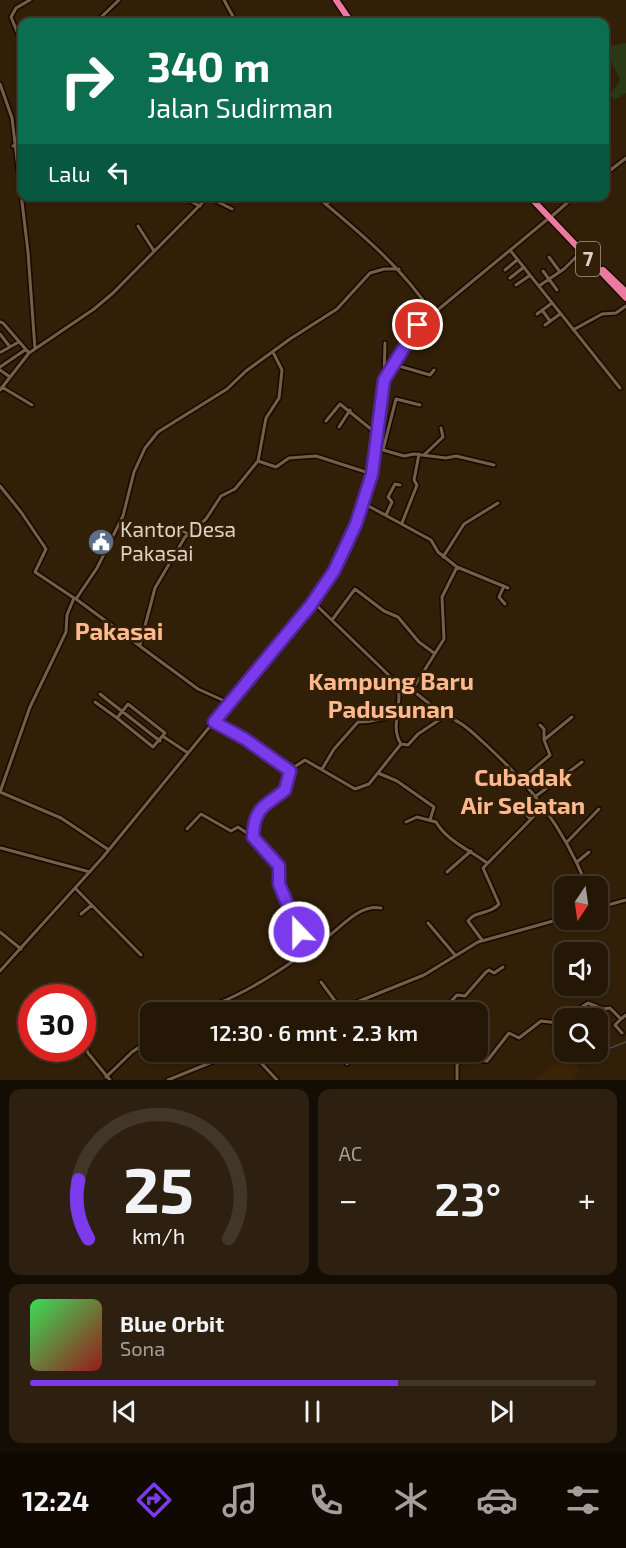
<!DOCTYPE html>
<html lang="id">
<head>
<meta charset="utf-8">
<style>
	:root { --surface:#251706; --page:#2d2010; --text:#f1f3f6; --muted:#a39f9b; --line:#423628; --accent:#7c3aed }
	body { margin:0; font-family:"Exo 2",sans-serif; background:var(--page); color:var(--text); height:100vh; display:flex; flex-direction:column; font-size:22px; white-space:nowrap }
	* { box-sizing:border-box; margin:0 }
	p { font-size:20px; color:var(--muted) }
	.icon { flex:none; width:33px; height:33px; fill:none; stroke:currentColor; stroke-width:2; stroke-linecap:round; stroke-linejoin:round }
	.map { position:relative; height:1080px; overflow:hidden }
	.panel { display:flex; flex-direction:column; gap:9px; padding:9px; background:#140d03; flex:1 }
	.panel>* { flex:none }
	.banner { position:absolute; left:18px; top:18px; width:591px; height:183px; border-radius:12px; box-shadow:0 2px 4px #0004,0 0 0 2px var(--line); background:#0b6e4f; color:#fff; overflow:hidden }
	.needle { width:39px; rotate:193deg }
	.tools { position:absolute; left:554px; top:876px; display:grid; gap:12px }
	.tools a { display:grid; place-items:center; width:54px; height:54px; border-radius:12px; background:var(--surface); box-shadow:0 2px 4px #0004,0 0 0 2px var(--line); font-size:30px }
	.speed { position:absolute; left:18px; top:984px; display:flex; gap:12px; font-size:30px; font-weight:700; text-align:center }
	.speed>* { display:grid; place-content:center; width:78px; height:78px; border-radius:50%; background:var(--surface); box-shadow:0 2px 4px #0004,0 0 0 2px var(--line); line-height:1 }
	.speed .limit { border:9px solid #d22; background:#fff; color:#111 }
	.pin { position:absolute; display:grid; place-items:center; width:51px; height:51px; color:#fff; margin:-26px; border:3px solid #fff; border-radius:50%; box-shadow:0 2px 6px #0007 }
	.me { position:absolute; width:66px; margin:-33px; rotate:338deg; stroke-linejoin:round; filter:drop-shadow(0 0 4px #0008) }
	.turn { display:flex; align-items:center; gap:21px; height:126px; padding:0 30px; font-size:27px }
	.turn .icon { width:78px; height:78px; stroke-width:2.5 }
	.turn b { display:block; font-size:42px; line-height:51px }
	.then { display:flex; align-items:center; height:57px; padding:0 30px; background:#0003; gap:12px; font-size:22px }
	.big { font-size:45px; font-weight:600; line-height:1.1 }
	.panel .card { flex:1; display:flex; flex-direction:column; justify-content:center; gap:9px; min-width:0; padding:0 21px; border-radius:12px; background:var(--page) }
	.panel .dial { align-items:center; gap:0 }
	.dial svg { height:156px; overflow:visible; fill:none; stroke:var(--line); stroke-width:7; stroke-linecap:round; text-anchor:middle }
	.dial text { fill:var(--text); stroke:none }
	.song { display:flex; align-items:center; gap:18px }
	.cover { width:72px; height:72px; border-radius:9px; background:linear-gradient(135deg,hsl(130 70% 55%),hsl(0 70% 35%)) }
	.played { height:6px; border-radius:3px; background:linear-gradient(90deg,var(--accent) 65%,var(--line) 65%) }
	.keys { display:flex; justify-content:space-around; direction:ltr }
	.heat { display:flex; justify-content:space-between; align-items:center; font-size:33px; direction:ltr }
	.panel .tiles { flex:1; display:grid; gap:9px; grid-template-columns:1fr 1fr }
	.card:last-child { grid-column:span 2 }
	.trip { position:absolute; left:140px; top:1002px; width:348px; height:60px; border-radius:12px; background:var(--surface); box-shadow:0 2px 4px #0004,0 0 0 2px var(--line); font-weight:600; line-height:60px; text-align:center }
	.menu { display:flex; height:96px; justify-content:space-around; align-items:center; background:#0f0902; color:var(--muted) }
	.menu .icon { width:42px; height:42px }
	.menu .active { color:var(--accent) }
	.menu b { font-size:27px; color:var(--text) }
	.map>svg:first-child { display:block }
</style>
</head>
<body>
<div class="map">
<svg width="626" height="1080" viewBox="0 0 626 1080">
	<rect width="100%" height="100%" fill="#311f08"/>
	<!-- built -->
	<path fill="#3a2405" d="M574,1062l5,10 -6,8h-40l24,-17z"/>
	<!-- green -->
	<path fill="#293915" d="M626,43v50l-12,7 -4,-6 10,-14 -9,-19 -6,3v-17z"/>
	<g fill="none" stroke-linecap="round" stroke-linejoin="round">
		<!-- stream -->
		<path stroke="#434c4f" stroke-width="1.5" d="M574,1062l52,-20"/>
		<defs>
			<path id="minor" d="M224,0l12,22
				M96,22l23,-22
				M22,44l-11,-27 5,-9 14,-8
				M0,84l12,34 16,134 7,97
				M13,146l9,1
				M604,175l22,-17
				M179,196l21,10
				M316,196c43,36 85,70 116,117
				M208,197l24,12
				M326,205l8,-9
				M552,216l23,-20
				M138,226l16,25
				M510,250l110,138
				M549,257l11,15
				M505,270l12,-10
				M543,271l14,19
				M510,278l14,-11
				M516,285l13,-9
				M539,286l25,-17 17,-17
				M542,310l8,11
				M537,314l15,-11
				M0,322l3,1 26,30
				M545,325l15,-11
				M573,330l29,-16 14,-1 10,-7
				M0,334l10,13
				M1,352l16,-9
				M392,364l38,11 4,-5
				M0,367l25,-17
				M0,370l10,7
				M384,379l1,-36
				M2,387l30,18
				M0,390l29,-37 65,-44 19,-16 96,-97
				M326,421l14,-17 37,30
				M339,427l11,-17
				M376,448l28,8 10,-2 32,4 10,-2 38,9
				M383,450l13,-51 24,6
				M425,454l18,-17 -2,-9
				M258,461l18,6 13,-9 27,-2 56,18
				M0,486l21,26 25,37 -11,23 39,26
				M363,503l68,37 7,12 19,15 -15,30 2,42 -32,51 -15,-7
				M386,515l6,-13 -4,-5 7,-13 5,1
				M402,523l15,-38 -3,-5 5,-26
				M175,526l13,8
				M443,557l21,-33 34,-21
				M457,567l51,21
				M504,586l-5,11 6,7
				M313,602l84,81c7,20 -8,43 4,61l7,1 10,-11 27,-18c16,5 26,15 38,26 48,44 79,83 104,144
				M332,620l23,-31 29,22 14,6 21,25 15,11
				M140,645l15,-57 30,-51 21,-18 15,-23 14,-7 23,-28 8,-43 13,-20 3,-28 -8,-16
				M412,690l33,26
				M100,694l60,47
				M95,702l22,16
				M229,703l-31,-14 -122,-90 21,-31 26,-52 11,-44 11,-24 13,-16 69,-43 19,-18 44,-32 47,-30 33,-36 14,-4h15
				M128,704l37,29 -12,14 -36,-29z
				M214,722l31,17 43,32 17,-11 50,29 14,-5 32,-40
				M540,725l4,4v11
				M164,737l24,16
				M322,769l12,-20 24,-27c14,1 25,-5 39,-5
				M290,771l-5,19c-19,16 -31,16 -32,47l26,29v18l26,67
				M378,773l19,8 37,26 -4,13
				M522,779l28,-24 -6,-15 28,-23
				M0,792l30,-85 36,-75 1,-17 7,-17
				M0,792l61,26 48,32
				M536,796l46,-34
				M508,799l23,20
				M503,810l8,-8
				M406,822l11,-5 19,5c11,19 34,28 51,41
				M187,829l14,-15 30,17 7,-4 15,10
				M567,842l32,-33
				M1,848l89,24
				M577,862l12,-10
				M447,872l24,-21
				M76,889l65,66
				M597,908l29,-8
				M81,914l11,-9
				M428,923l27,32
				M0,932l21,17
				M482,940l-14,-19c8,-11 22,-6 31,-17l-16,-36 60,-61
				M0,971l103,-114 226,-276 27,-57 16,-50 12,-95 27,-47 138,-114
				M321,982l20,27
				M350,1005l4,7
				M189,1012c10,-5 20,-5 30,-9 39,-16 78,-44 111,-68 14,-11 31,-31 51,-27
				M332,1012l92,-37 54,-33 86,-24
				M441,1012l16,-17 8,1 21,-24 3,-2 5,3 9,-6
				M565,1018l23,-15 15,6 7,-1 11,11 5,-4
				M621,1019l-6,6 7,8
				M83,1040l5,13 22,27
				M251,1052l26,28
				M339,1052l8,12
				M106,1077l26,-25 18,-12
				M168,1080l69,-28
				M457,1080v-15l6,-7 24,3 22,-28 10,5 22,-17 17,2 6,-3"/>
			<path id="highway" d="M336,0l15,22
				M529,196l19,20
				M551,219l75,79
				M603,270l23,22"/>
		</defs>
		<!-- minor casing -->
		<use href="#minor" stroke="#180800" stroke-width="6"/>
		<!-- highway casing -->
		<use href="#highway" stroke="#180800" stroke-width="9"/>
		<!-- minor -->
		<use href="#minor" stroke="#745f47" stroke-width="3"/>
		<!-- highway -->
		<use href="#highway" stroke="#ec7a9e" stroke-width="6"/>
	</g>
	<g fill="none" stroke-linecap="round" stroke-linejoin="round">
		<defs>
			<path id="route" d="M299,932l-20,-48v-18l-26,-29c1,-31 13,-31 32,-47l5,-19 -45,-32 -31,-17 96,-116 24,-35 22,-47 16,-50 12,-94 34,-55"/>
		</defs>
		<!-- route casing -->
		<use href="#route" stroke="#51269a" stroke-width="15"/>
		<!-- route -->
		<use href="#route" stroke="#7c3aed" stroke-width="10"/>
	</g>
	<!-- icons -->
	<defs>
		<symbol id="civic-disc" viewBox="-11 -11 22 22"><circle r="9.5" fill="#5c6f8a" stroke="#311f08"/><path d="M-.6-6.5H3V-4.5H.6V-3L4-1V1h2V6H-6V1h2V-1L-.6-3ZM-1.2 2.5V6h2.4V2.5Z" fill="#fff"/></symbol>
	</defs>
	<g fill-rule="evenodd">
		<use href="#civic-disc" x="86" y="527" width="30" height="30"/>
	</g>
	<g text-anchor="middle" stroke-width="6" stroke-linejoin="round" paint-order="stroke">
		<!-- shield labels -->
		<rect fill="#311f08" stroke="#aa9c8c" stroke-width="1.5" x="576" y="242" width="24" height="34" rx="4.5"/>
		<g font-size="20" font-weight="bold" fill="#ded2c5">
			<text x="588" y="266">7</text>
		</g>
		<!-- poi labels -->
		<g font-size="21" fill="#ded2c5" stroke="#311f08" text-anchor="start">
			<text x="120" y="537">Kantor Desa<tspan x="120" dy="24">Pakasai</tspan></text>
		</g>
		<!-- quarter labels -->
		<g font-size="24" font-weight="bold" fill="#ffb98d" stroke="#311f08">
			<text x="119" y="640">Pakasai</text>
			<text x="391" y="690">Kampung Baru<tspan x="391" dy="28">Padusunan</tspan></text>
			<text x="523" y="786">Cubadak<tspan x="523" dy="28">Air Selatan</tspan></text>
		</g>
	</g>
</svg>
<div class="tools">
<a><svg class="needle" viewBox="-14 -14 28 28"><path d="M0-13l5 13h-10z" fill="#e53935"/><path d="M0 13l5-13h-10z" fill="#a39f9b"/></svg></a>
<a><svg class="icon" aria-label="sound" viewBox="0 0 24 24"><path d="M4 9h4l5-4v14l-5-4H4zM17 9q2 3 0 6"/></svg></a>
<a><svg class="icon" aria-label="search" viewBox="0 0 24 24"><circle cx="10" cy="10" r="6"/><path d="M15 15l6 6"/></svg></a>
</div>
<div class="speed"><div class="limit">30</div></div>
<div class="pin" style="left:418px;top:325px;background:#d93025"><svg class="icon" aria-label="arrive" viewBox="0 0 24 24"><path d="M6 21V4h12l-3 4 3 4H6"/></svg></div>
<svg class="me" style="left:299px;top:932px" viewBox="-20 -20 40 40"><circle r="17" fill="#7c3aed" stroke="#fff" stroke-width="3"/><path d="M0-11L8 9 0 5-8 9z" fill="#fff"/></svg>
<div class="trip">12:30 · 6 mnt · 2.3 km</div>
<div class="banner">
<div class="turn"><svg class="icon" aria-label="right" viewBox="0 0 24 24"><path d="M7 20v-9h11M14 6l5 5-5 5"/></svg><div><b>340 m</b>Jalan Sudirman</div></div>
<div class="then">Lalu<svg class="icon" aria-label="left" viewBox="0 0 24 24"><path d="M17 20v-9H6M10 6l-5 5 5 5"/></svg></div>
</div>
</div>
<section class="panel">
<div class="tiles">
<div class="card dial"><svg viewBox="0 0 100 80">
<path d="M14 69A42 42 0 1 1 86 69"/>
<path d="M14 69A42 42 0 0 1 9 39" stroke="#7c3aed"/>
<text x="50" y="56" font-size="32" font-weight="700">25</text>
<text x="50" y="72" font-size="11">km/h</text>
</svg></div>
<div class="card"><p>AC</p>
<div class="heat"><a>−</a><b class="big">23°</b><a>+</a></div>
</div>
<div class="card">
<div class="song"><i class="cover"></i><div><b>Blue Orbit</b><p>Sona</p></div></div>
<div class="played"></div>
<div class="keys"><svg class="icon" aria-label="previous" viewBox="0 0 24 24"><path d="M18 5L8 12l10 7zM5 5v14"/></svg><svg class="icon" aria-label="pause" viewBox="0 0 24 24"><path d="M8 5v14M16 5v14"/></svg><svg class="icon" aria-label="next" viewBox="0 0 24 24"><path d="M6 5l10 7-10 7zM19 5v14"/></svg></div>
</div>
</div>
</section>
<nav class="menu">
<b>12:24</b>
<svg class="icon active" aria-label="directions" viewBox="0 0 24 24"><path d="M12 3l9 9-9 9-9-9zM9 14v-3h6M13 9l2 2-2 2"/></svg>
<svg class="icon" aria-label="music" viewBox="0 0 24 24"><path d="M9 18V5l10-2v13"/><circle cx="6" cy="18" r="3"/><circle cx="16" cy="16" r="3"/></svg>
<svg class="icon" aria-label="phone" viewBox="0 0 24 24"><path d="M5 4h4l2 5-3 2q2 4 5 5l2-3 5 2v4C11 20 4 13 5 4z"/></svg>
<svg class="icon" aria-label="climate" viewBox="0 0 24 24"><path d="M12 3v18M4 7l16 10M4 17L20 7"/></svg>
<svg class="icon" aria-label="car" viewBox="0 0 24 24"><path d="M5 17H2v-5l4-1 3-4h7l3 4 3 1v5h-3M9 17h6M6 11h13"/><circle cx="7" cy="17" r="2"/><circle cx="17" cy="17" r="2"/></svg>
<svg class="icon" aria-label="filters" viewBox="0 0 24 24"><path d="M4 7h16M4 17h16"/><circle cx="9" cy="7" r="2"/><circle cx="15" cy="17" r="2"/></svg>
</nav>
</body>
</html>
